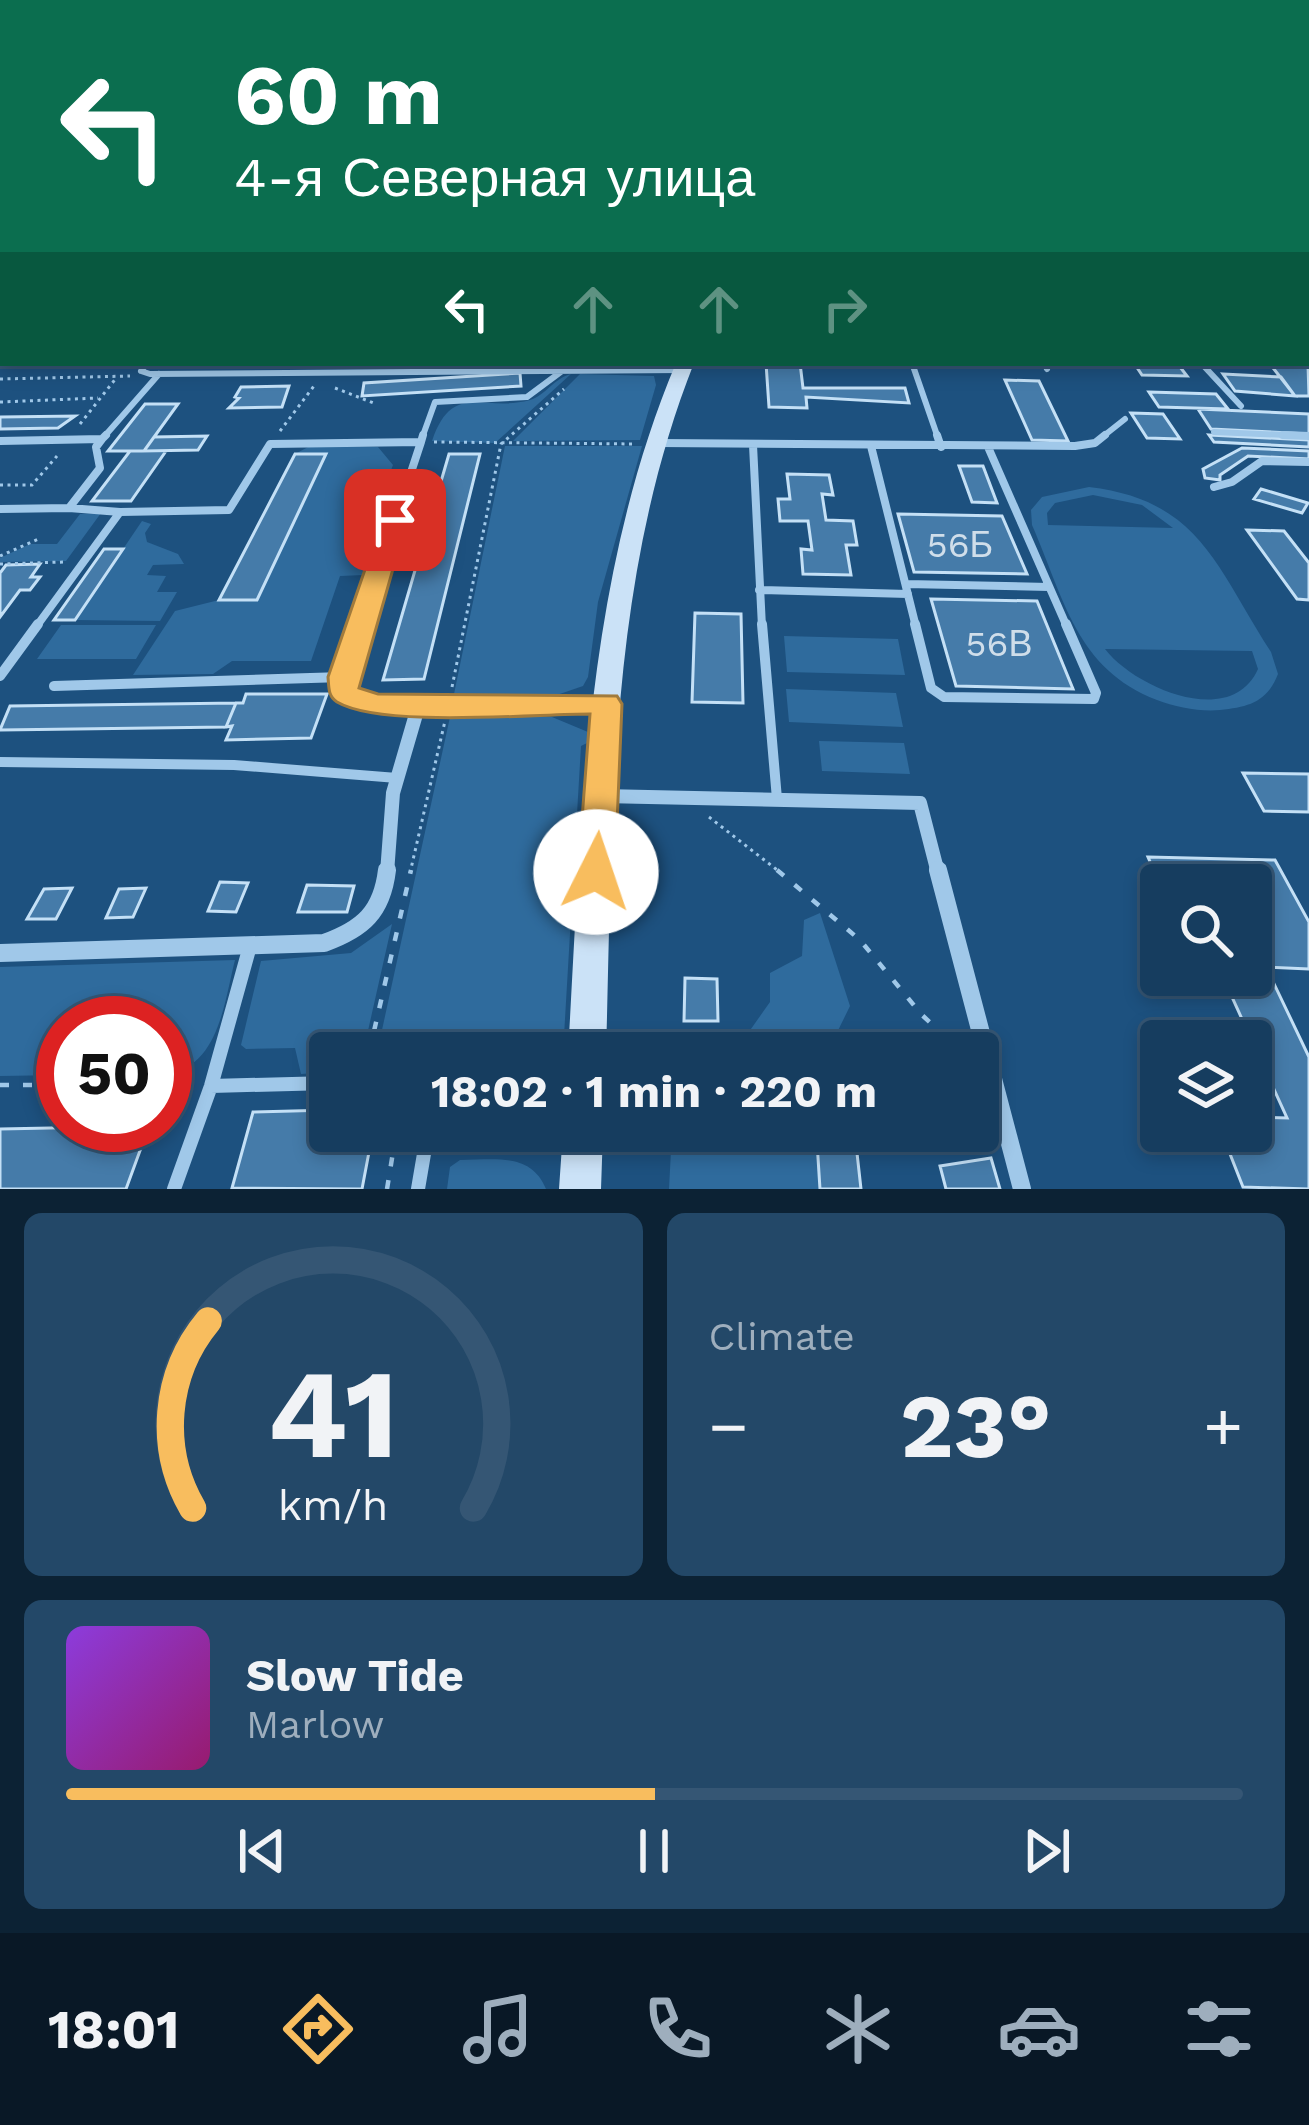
<!DOCTYPE html>
<html lang="en">
<head>
<meta charset="utf-8">
<style>
	:root { --surface:#163d5f; --page:#234868; --text:#f1f3f6; --muted:#9eaebd; --line:#355674; --accent:#f8bd5e }
	body { margin:0; font-family:"Work Sans",sans-serif; background:var(--page); color:var(--text); height:100vh; display:flex; flex-direction:column; font-size:45px; white-space:nowrap }
	* { box-sizing:border-box; margin:0 }
	p { font-size:39px; color:var(--muted) }
	.icon { flex:none; width:66px; height:66px; fill:none; stroke:currentColor; stroke-width:2; stroke-linecap:round; stroke-linejoin:round }
	.map { position:relative; height:1189px; overflow:hidden }
	.drawer { display:flex; flex-direction:column; gap:24px; padding:24px; background:#0c2234; flex:1 }
	.drawer>* { flex:none }
	.guide { position:absolute; left:0px; top:0px; width:1311px; height:366px; box-shadow:0 6px 18px #0003,0 0 0 3px var(--line); background:#0b6e4f; color:#fff; overflow:hidden }
	.fabs { position:absolute; left:1140px; top:864px; display:grid; gap:24px }
	.fabs a { display:grid; place-items:center; width:132px; height:132px; border-radius:12px; background:var(--surface); box-shadow:0 6px 18px #0003,0 0 0 3px var(--line); font-size:60px }
	.speed { position:absolute; left:36px; top:996px; display:flex; gap:24px; font-size:60px; font-weight:700; text-align:center }
	.speed>* { display:grid; place-content:center; width:156px; height:156px; border-radius:50%; background:var(--surface); box-shadow:0 6px 18px #0003,0 0 0 3px var(--line); line-height:1 }
	.speed .limit { border:18px solid #d22; background:#fff; color:#111 }
	.pin { position:absolute; display:grid; place-items:center; width:102px; height:102px; color:#fff; margin:-51px; border-radius:24px; box-shadow:0 6px 18px #0006 }
	.me { position:absolute; width:132px; margin:-66px; rotate:4deg; stroke-linejoin:round; filter:drop-shadow(0 0 9px #0008) }
	.turn { display:flex; align-items:center; gap:42px; height:252px; padding:0 36px; font-size:54px }
	.turn .icon { width:156px; height:156px; stroke-width:2.5 }
	.turn b { display:block; font-size:84px; line-height:102px }
	.lanes { display:flex; align-items:center; height:114px; padding:0 36px; background:#0003; justify-content:center; gap:60px; direction:ltr }
	.lanes .off { opacity:.35 }
	.big { font-size:90px; font-weight:700; line-height:1.1 }
	.drawer .tile { flex:1; display:flex; flex-direction:column; justify-content:center; gap:18px; min-width:0; padding:0 42px; border-radius:18px; background:var(--page) }
	.drawer .dial { align-items:center; gap:0 }
	.dial svg { height:312px; overflow:visible; fill:none; stroke:var(--line); stroke-width:7; stroke-linecap:round; text-anchor:middle }
	.dial text { fill:var(--text); stroke:none }
	.song { display:flex; align-items:center; gap:36px }
	.cover { width:144px; height:144px; border-radius:18px; background:linear-gradient(135deg,hsl(270 70% 55%),hsl(320 70% 35%)) }
	.played { height:12px; border-radius:6px; background:linear-gradient(90deg,var(--accent) 50%,var(--line) 50%) }
	.keys { display:flex; justify-content:space-around; direction:ltr }
	.heat { display:flex; justify-content:space-between; align-items:center; font-size:66px; direction:ltr }
	.drawer .tiles { flex:1; display:grid; gap:24px; grid-template-columns:1fr 1fr }
	.tile:last-child { grid-column:span 2 }
	.trip { position:absolute; left:309px; top:1032px; width:690px; height:120px; border-radius:12px; background:var(--surface); box-shadow:0 6px 18px #0003,0 0 0 3px var(--line); font-weight:700; line-height:120px; text-align:center }
	.dock { display:flex; height:192px; justify-content:space-around; align-items:center; background:#091826; color:var(--muted) }
	.dock .icon { width:84px; height:84px }
	.dock .selected { color:var(--accent) }
	.dock b { font-size:54px; color:var(--text) }
	.map>svg:first-child { display:block }
</style>
</head>
<body>
<div class="map">
<svg width="1309" height="1189" viewBox="0 0 1309 1189">
	<rect width="100%" height="100%" fill="#1d517f"/>
	<!-- green -->
	<path fill="#2f6b9d" fill-rule="evenodd" d="M571,374l-76,69 -63,-2c21,-61 51,-28 98,-41 16,-5 23,-21 41,-26z
		M580,374l74,2 2,9 -16,55 -127,1z
		M310,446l68,1 15,18 -32,84 12,1 -9,25 -24,1 -29,85h-79l-19,13 -80,1 42,-64 44,-11h38l69,-145 -31,-1z
		M505,446h137l-44,156 -10,75 -5,9 -32,11 -98,2z
		M1089,487c111,13 127,80 182,165l7,22c-11,28 -29,33 -58,36 -20,2 -44,-3 -63,-10 -81,-31 -93,-102 -125,-175l-1,-15 11,-13zM1093,495l49,10 31,23 -125,-3 -1,-12 8,-10zM1105,649l147,2 6,18c-27,61 -124,18 -153,-20z
		M101,513l-35,48 -66,1v-4l30,-14h27l23,-30z
		M142,521l9,3 -6,9 2,9 31,12 6,10 -31,1 -6,10 19,1 -9,16h20l-17,29 -85,-1z
		M61,625h95l-20,34h-99z
		M784,636l114,3 7,36 -118,-3z
		M786,689l110,4 7,34 -114,-5z
		M450,717h102l36,15 -1,11 -6,3 -18,307h-186z
		M819,741l85,2 6,31 -88,-3z
		M820,913l30,93 -23,47h-93l36,-51v-29l32,-17 2,-36z
		M392,924l-29,129h-33v19l-29,2 -6,-26 -49,1 -5,-4 20,-84 90,-8z
		M235,960c-11,43 -16,107 -70,115v-52h-102v52l-63,1v-109z
		M672,1131h169l-1,12h-23l3,46h-151z
		M460,1160c35,0 71,-8 86,29h-99l3,-22z"/>
	<!-- building -->
	<path fill="#457ba9" stroke="#c4e0f6" stroke-width="3" d="M766,363h34l3,25h102l4,15 -103,-6 1,11 -38,-1z
		M1134,363h43l10,13 -45,-1z
		M1270,364l38,1 1,31h-14z
		M520,373l1,13 -159,10 2,-13z
		M1223,374l58,3 14,19 -60,-5z
		M1005,380l34,1 29,60 -36,-1z
		M289,386l-7,21 -53,1 10,-10 -4,-1 6,-10z
		M1149,392l67,2 12,15 -69,-2z
		M145,404h33l-34,47h-36z
		M1198,409l111,5v20l-98,-5z
		M1131,413l32,1 17,25 -33,-1z
		M75,416l-17,12 -58,1v-12z
		M1209,435l100,5v7l-95,-5z
		M207,436l-9,14 -54,1 10,-14z
		M1242,448l67,3v8l-61,-3 -28,19v5l-15,-2 -2,-9z
		M130,451h36l-35,50h-39z
		M295,454h31l-69,146h-38z
		M449,454h31l-56,225 -41,1z
		M959,466h24l14,37 -25,-1z
		M787,474l42,1 4,20 -11,-1 4,26 27,1 4,24h-11l5,30 -48,-1 -2,-25 11,1 -4,-29h-28l-2,-22h12z
		M1261,489l47,14 -6,10 -48,-14z
		M898,514l104,2 25,58 -113,-2z
		M1247,530l37,1 25,32v37l-12,-1z
		M104,549h19l-48,71h-21z
		M40,564l-9,13h9l-10,13h-10l-20,27v-44l6,-8z
		M931,599l106,2 36,88 -117,-3z
		M695,613l46,1 2,89 -51,-1z
		M246,694h81l-16,44 -85,2 6,-14 -6,1 10,-24h7z
		M236,703l-10,24 -226,3 10,-24z
		M1243,773l66,1v38l-45,-1z
		M1148,857l127,3 34,62v47l-43,-2 43,90v132l-66,-2 -22,-56h30v-14l36,1 -65,-143h29v-90l-90,2z
		M220,882l28,1 -12,29 -28,-1z
		M307,885l47,1 -7,26h-49z
		M72,888l-16,31h-29l17,-30z
		M146,888l-13,29 -27,1 13,-29z
		M685,978l32,1 1,42h-34z
		M330,1110v21h43l-11,58 -130,-1 21,-76z
		M149,1126l-23,63h-126v-60z
		M817,1142l39,2 5,45h-41z
		M991,1158l9,31h-54l-6,-23z"/>
	<g fill="none" stroke-linecap="round" stroke-linejoin="round">
		<!-- path-far1 -->
		<path stroke="#a0c8e9" stroke-width="3" stroke-dasharray="3 4.5" stroke-linecap="butt" d="M0,379l130,-3
			M335,388l41,16
			M0,402l98,-4
			M80,424l37,-47
			M280,431l34,-45
			M434,442l201,2
			M0,485h32l25,-29
			M0,556l41,-18
			M0,564l64,-2
			M452,687l49,-243 63,-55
			M709,817l72,56
			M410,873l35,-152"/>
		<!-- path -->
		<path stroke="#a0c8e9" stroke-width="4.5" stroke-dasharray="9 14" stroke-linecap="butt" d="M777,870l83,70 62,75 41,38
			M369,1053l42,-183
			M0,1085h63
			M165,1086h27
			M387,1189l8,-49 -4,-9"/>
		<!-- service-far3 -->
		<path stroke="#a0c8e9" stroke-width="6" d="M147,363l-6,8 9,3 532,-4
			M912,363l26,75
			M1044,363l3,6
			M1201,363l40,43
			M1214,432l95,4
			M103,438l56,-64
			M422,438l13,-36 92,-5 35,-26
			M1101,438l24,-19"/>
		<!-- service-far2 -->
		<path stroke="#a0c8e9" stroke-width="8" d="M937,435l4,12
			M1283,435l26,1
			M102,439l4,-4
			M0,441l102,-2 -6,8 4,21 -31,40 51,4 -84,115
			M659,443l416,3 20,-3 10,-8
			M753,445l9,182
			M871,446l45,181
			M988,447l79,180
			M1214,487l18,-5 30,-21 47,1
			M0,509l69,-1
			M120,512l109,-2 41,-66 151,-2 2,-7
			M906,584l143,3
			M759,590l149,4
			M360,627l61,-185"/>
		<!-- service-far1 -->
		<path stroke="#a0c8e9" stroke-width="10" d="M361,624l-20,62 22,17 56,1
			M762,624l15,175
			M915,624l16,64 13,9 150,2 2,-6 -30,-69
			M0,676l38,-52
			M54,686l289,-9
			M0,762l234,3 163,13"/>
		<!-- service -->
		<path stroke="#a0c8e9" stroke-width="14" d="M211,1086l119,-3
			M415,1131l10,17 -7,41
			M425,1148l144,-3
			M174,1189l37,-103 39,-140"/>
		<!-- minor-far1 -->
		<path stroke="#a0c8e9" stroke-width="14" d="M602,796l318,7 18,70
			M387,873l6,-80 26,-89h187"/>
		<!-- minor -->
		<path stroke="#a0c8e9" stroke-width="18" d="M938,870l84,319
			M0,953l324,-10c39,-14 58,-31 63,-73"/>
		<!-- secondary -->
		<path fill="#cbe2f7" fill-rule="evenodd" d="M676,363h18c-87,220 -81,457 -88,690h-38c14,-234 16,-471 108,-690z
			M563,1131h40l-2,58h-42z"/>
	</g>
	<!-- sky -->
	<linearGradient id="sky" x2="0" y2="1"><stop stop-color="#102d46"/><stop offset="0.51" stop-color="#3a6590"/><stop offset="1" stop-color="#3a6590" stop-opacity="0"/></linearGradient>
	<rect width="1309" height="344" fill="url(#sky)"/>
	<!-- route -->
	<path fill="#f8bd5e" stroke="#a17b3d" stroke-width="3" d="M395,513l12,7 -48,168 19,6 239,2 5,8 -7,168 -6,10 -13,5 -13,-5 -5,-10 12,-158c-57,0 -209,14 -253,-12 -9,-6 -8,-14 -9,-25l54,-157z"/>
	<g text-anchor="middle" stroke-width="10" stroke-linejoin="round" paint-order="stroke">
		<!-- number labels -->
		<g font-size="36" fill="#d0deea">
			<text x="960" y="557">56Б</text>
			<text x="999" y="656">56В</text>
		</g>
	</g>
</svg>
<div class="fabs">
<a><svg class="icon" aria-label="search" viewBox="0 0 24 24"><circle cx="10" cy="10" r="6"/><path d="M15 15l6 6"/></svg></a>
<a><svg class="icon" aria-label="layers" viewBox="0 0 24 24"><path d="M12 4l9 5-9 5-9-5zM3 14l9 5 9-5"/></svg></a>
</div>
<div class="speed"><div class="limit">50</div></div>
<div class="pin" style="left:395px;top:520px;background:#d93025"><svg class="icon" aria-label="arrive" viewBox="0 0 24 24"><path d="M6 21V4h12l-3 4 3 4H6"/></svg></div>
<svg class="me" style="left:596px;top:872px" viewBox="-20 -20 40 40"><circle r="19" fill="#fff"/><path d="M0-13L10 11 0 6-10 11z" fill="#f8bd5e"/></svg>
<div class="trip">18:02 · 1 min · 220 m</div>
<div class="guide">
<div class="turn"><svg class="icon" aria-label="left" viewBox="0 0 24 24"><path d="M17 20v-9H6M10 6l-5 5 5 5"/></svg><div><b>60 m</b>4-я Северная улица</div></div>
<div class="lanes"><svg class="icon" aria-label="left" viewBox="0 0 24 24"><path d="M17 20v-9H6M10 6l-5 5 5 5"/></svg><svg class="icon off" aria-label="ahead" viewBox="0 0 24 24"><path d="M12 20V5M6 11l6-6 6 6"/></svg><svg class="icon off" aria-label="ahead" viewBox="0 0 24 24"><path d="M12 20V5M6 11l6-6 6 6"/></svg><svg class="icon off" aria-label="right" viewBox="0 0 24 24"><path d="M7 20v-9h11M14 6l5 5-5 5"/></svg></div>
</div>
</div>
<section class="drawer">
<div class="tiles">
<div class="tile dial"><svg viewBox="0 0 100 80">
<path d="M14 69A42 42 0 1 1 86 69"/>
<path d="M14 69A42 42 0 0 1 18 21" stroke="#f8bd5e"/>
<text x="50" y="56" font-size="32" font-weight="700">41</text>
<text x="50" y="72" font-size="11">km/h</text>
</svg></div>
<div class="tile"><p>Climate</p>
<div class="heat"><a>−</a><b class="big">23°</b><a>+</a></div>
</div>
<div class="tile">
<div class="song"><i class="cover"></i><div><b>Slow Tide</b><p>Marlow</p></div></div>
<div class="played"></div>
<div class="keys"><svg class="icon" aria-label="previous" viewBox="0 0 24 24"><path d="M18 5L8 12l10 7zM5 5v14"/></svg><svg class="icon" aria-label="pause" viewBox="0 0 24 24"><path d="M8 5v14M16 5v14"/></svg><svg class="icon" aria-label="next" viewBox="0 0 24 24"><path d="M6 5l10 7-10 7zM19 5v14"/></svg></div>
</div>
</div>
</section>
<nav class="dock">
<b>18:01</b>
<svg class="icon selected" aria-label="directions" viewBox="0 0 24 24"><path d="M12 3l9 9-9 9-9-9zM9 14v-3h6M13 9l2 2-2 2"/></svg>
<svg class="icon" aria-label="music" viewBox="0 0 24 24"><path d="M9 18V5l10-2v13"/><circle cx="6" cy="18" r="3"/><circle cx="16" cy="16" r="3"/></svg>
<svg class="icon" aria-label="phone" viewBox="0 0 24 24"><path d="M5 4h4l2 5-3 2q2 4 5 5l2-3 5 2v4C11 20 4 13 5 4z"/></svg>
<svg class="icon" aria-label="climate" viewBox="0 0 24 24"><path d="M12 3v18M4 7l16 10M4 17L20 7"/></svg>
<svg class="icon" aria-label="car" viewBox="0 0 24 24"><path d="M5 17H2v-5l4-1 3-4h7l3 4 3 1v5h-3M9 17h6M6 11h13"/><circle cx="7" cy="17" r="2"/><circle cx="17" cy="17" r="2"/></svg>
<svg class="icon" aria-label="filters" viewBox="0 0 24 24"><path d="M4 7h16M4 17h16"/><circle cx="9" cy="7" r="2"/><circle cx="15" cy="17" r="2"/></svg>
</nav>
</body>
</html>
